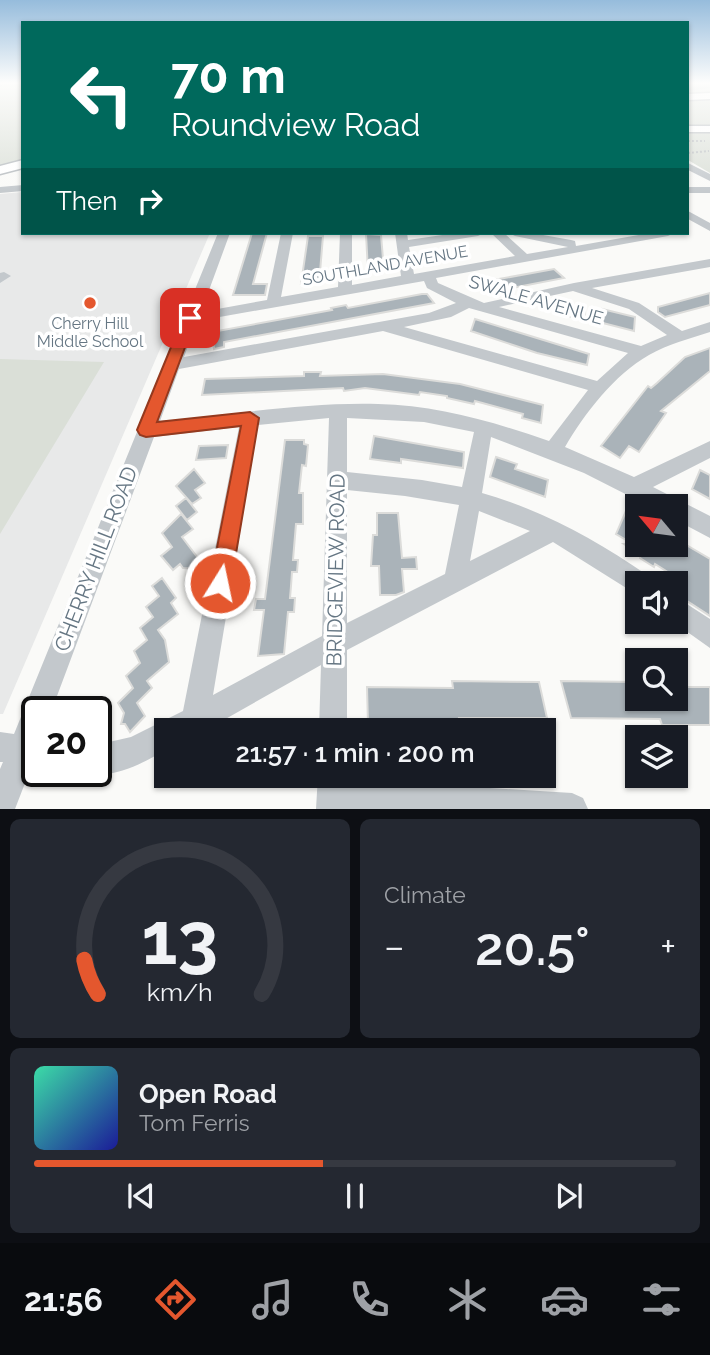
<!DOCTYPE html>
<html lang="en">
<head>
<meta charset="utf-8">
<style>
	:root { --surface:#171b24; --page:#242831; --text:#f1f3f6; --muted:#9ea1a6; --line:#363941; --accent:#e4572e }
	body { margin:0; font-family:Raleway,sans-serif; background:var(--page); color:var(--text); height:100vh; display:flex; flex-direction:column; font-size:26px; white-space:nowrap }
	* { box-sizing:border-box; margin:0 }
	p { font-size:23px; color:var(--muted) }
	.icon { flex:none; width:38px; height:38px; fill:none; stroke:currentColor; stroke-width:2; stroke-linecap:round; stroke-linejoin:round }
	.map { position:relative; height:809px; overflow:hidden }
	.side { display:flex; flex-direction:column; gap:10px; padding:10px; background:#0d0f14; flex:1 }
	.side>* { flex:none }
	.top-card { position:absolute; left:21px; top:21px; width:668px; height:214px; border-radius:0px; box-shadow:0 2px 5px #0004; background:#00695c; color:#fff; overflow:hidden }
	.needle { width:46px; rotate:299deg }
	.fabs { position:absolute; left:625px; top:494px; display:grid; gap:14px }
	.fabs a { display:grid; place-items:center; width:63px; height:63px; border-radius:0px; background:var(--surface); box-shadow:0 2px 5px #0004; font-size:35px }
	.speed { position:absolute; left:21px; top:696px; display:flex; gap:14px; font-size:35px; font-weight:700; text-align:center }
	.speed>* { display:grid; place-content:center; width:91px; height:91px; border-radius:50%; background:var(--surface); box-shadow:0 2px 5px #0004; line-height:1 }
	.speed .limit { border:4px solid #111; border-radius:10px; background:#fff; color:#111 }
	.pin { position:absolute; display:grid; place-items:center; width:60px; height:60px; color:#fff; margin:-30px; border-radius:14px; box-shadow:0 4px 10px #0006 }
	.me { position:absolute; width:77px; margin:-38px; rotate:10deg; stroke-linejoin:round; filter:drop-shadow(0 0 5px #0008) }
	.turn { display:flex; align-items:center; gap:24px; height:147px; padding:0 35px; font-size:32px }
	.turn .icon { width:91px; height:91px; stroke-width:2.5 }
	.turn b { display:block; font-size:49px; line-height:60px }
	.then { display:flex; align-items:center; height:66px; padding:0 35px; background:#0003; gap:14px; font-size:26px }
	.big { font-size:52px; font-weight:600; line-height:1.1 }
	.side .tile { flex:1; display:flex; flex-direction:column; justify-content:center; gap:10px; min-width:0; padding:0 24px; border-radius:10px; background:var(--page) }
	.side .dial { align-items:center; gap:0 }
	.dial svg { height:182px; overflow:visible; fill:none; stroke:var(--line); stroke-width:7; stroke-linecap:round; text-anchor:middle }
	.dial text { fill:var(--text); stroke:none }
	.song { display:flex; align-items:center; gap:21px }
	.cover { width:84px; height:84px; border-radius:10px; background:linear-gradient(135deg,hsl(160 70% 55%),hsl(240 70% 35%)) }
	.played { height:7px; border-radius:4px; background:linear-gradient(90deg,var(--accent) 45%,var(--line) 45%) }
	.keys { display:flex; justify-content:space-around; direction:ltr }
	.heat { display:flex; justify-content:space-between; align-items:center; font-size:38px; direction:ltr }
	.side .tiles { flex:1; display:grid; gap:10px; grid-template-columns:1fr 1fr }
	.tile:last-child { grid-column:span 2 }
	.trip { position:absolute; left:154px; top:718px; width:402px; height:70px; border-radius:0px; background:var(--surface); box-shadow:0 2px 5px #0004; font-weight:600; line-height:70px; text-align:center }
	.tabs { display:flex; height:112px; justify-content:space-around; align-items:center; background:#090b0e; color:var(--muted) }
	.tabs .icon { width:49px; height:49px }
	.tabs .selected { color:var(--accent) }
	.tabs b { font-size:32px; color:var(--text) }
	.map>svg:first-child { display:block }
</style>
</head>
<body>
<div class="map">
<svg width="710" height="809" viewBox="0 0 710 809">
	<rect width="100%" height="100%" fill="#fafaf8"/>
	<!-- built -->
	<path fill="#e8e9e9" d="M23,192v41h187l-207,481h-3v-520z"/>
	<!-- green -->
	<path fill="#dadfd7" d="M0,83h23v78l-23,7z
		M688,83h22v90l-22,-13z
		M0,359l104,3 -104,172z"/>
	<!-- building -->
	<path fill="#aab3b9" stroke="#dcdcda" stroke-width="2" d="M252,233h15l-14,51h14l-2,11h-32z
		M366,234l15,1 3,36h-16z
		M308,236h15l-4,48h-18z
		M554,269l10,9 -78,15 -9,-10z
		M710,293v12l-45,12 -7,-5v-5z
		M422,294h5l7,9 -210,39v5l-10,2 -2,-17 120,-22 -1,-2 15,-3 2,3z
		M562,302l23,7 -1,11 -24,-6z
		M602,309l33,8 -1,14 -35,-9z
		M475,319l114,35 -2,11 -50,-12 -66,-22z
		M710,348v23l-49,40 5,2 -27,39 -10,-6 -9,12 -19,-12 47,-60 3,2 6,-5 28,-26z
		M304,372h17l-1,4 63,-2 77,10 83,21 -2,18 -19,-5 1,-4 -48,-13 -1,3 -27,-6v-2l-27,-4 -1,3 -54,-7 -21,3 -1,-3 -141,7 3,-16 99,-3z
		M374,436l90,16 -1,16 -62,-9v4l-31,-4z
		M285,440h19v4l4,1 -2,21 -4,-1 -3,28h4v31h-7l-3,36h5l-1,12h-5l-1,14 -1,12h5l-1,14h-6l-4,42 -26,2 6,-46h-10l2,-11h9z
		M228,445l-2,13 -30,2 3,-14z
		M496,457l21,7 -2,5 33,11 -3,17 -55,-20z
		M194,469l11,14 -10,7 6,8 -9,6 -16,-18z
		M700,470l10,5v24l-18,-10z
		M186,498l11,14 -10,8 -11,-14z
		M626,511l11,6v27h39v-5l34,20v57l-29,-19 4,-14 -30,-19 -1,3 -14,-9 1,-3 -17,-11h9l-17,-10z
		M377,513h21l4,45 14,-1 1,12h-15l2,23 -8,3h-16l-1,-29h-8l2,-31h4z
		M181,514l12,15 -11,8 16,21h12l-3,11 -24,-1 -3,-4 -7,6 -12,-14 11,-9 -10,-14z
		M162,578l14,20 -5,5 7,11 -20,16 7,10 4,22 -22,19 5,7 -15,15 8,13 -15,16 -5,-8h-4l3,-11 -6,-10 15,-15 -7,-12 14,-13 -6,-12 13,-11 -7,-12 13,-11 -7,-10 13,-11 -7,-10z
		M452,681l87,1 8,36h-88l1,8 -92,-1 -1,-38 86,1z
		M561,681l76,1v16h39v-11h34v38h-48l-2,-6 -89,-1z"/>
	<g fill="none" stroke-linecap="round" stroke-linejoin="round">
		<defs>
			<path id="major" d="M710,93v6l-22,1v-6z
				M688,126h22v6h-22z
				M23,160v8l-23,6v-8z"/>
		</defs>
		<!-- major casing -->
		<use href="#major" stroke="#b5babe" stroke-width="3"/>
		<!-- path -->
		<path stroke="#bbbfc2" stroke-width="2" stroke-dasharray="2 2" stroke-linecap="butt" d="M0,86l7,-3
			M688,141h17
			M688,153l21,-2"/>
		<!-- minor -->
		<path fill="#c3c8cc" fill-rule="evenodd" d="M688,87l19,-1 3,2 -22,3z
			M688,163l22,11v7l-22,-11z
			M23,185v6l-23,2v-6z
			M688,187h22v6h-22z
			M688,211l22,12v8l-22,-12z
			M218,233h12l-29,79 66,-12 14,-67h12l-12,64 57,-10 2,-54h12v52l49,-9 -6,-43h12l1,7 48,-7h28l-6,3 -69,11 5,27 101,-18 -24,-23h13l23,21 41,-7 -53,-11 -6,-3h23l39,7 4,1 1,5 74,-13h24l-6,3 -232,42 2,5 46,20 90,-20 136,-24v8l-118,21 47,15 43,28 28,-9v10c-21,7 -42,12 -61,23 -35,20 -64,58 -84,92l69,30 76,-36v17l-57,29 57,29v22l-34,-18v-14h-27l-65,-33 -93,-36 -9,56c60,17 114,47 165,82l4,8h-14v11l-6,-3 -78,-49 -206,108v80h-28l2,-65 -115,65h-40v20c-20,11 -54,31 -78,22h8v-27l35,-8 52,-26 56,-284 -85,10 -103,275h-14v54l-5,-1 -17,44h-15v-40l3,-7h-3v-30l14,2zM424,281l3,7 29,15 -27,10 -245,44 13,-36zM573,291l56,18 38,26 -26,11 -142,-39zM469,308l159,45 -31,28 -193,-54 47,-10zM383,331l205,59 -39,51c-55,-19 -112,-36 -171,-37 -73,-2 -145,11 -218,17l19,-52zM329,418l-7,218 -109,59 45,-270zM347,418l77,4 50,10 -12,55 -40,-7 -75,-8zM347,490l58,6 54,9 -14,69 -98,49zM479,511l51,20 -60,30z
			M4,272l7,4 -11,7v-10z
			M676,597l34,22v29l-38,-27h4z
			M318,775h30v4l224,14 11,5 5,11h-272z"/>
		<!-- major -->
		<use href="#major" fill="#fff" fill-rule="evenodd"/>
	</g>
	<!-- sky -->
	<linearGradient id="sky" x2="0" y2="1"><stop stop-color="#96bcdc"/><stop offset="0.42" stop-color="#fdfdfc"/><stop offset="1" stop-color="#fdfdfc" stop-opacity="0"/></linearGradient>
	<rect width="710" height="197" fill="url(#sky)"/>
	<!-- route -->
	<path fill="#e4572e" stroke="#94391e" stroke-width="2" d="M190,313l6,5 -39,104 93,-10 9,6 -28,165 -3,8 -8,3 -7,-3 -3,-8 31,-157 -95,11 -6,-2 -3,-5 46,-112z"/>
	<!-- markers -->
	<circle fill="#e4572e" stroke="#fff" stroke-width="2.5" cx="90" cy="303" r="7"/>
	<g text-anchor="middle" stroke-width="7" stroke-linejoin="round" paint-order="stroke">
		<!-- far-street labels -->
		<g font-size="16" fill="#657683" stroke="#fff">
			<text transform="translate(385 265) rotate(-10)" y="6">SOUTHLAND AVENUE</text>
		</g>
		<!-- far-poi labels -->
		<g font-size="16" fill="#657683" stroke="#fff">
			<text x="90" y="329">Cherry Hill<tspan x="90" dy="18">Middle School</tspan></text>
		</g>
		<!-- street labels -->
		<g font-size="18" fill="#657683" stroke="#fff">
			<text transform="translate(536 300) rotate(16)" y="6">SWALE AVENUE</text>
		</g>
		<!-- near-street labels -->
		<g font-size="21" fill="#657683" stroke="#fff">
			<text transform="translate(96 559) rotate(-69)" y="7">CHERRY HILL ROAD</text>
			<text transform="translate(336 570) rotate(-89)" y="7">BRIDGEVIEW ROAD</text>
		</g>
	</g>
</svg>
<div class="fabs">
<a><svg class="needle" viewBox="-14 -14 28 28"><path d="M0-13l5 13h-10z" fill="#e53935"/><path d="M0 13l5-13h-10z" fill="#9ea1a6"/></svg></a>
<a><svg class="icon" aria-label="sound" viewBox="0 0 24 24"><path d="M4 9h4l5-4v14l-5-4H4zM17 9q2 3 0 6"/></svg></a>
<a><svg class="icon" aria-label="search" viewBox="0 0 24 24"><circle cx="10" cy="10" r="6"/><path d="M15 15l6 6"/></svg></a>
<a><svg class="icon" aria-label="layers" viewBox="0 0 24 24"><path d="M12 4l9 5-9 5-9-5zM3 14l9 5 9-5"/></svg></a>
</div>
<div class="speed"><div class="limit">20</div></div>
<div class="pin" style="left:190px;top:318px;background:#d93025"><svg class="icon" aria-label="arrive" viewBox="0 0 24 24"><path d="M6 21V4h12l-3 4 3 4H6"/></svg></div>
<svg class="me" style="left:220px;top:583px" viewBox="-20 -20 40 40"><circle r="17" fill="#e4572e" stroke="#fff" stroke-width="3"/><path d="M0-11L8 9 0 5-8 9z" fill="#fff"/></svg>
<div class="trip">21:57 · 1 min · 200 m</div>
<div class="top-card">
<div class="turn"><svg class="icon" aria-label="left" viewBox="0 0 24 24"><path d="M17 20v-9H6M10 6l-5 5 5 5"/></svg><div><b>70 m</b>Roundview Road</div></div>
<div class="then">Then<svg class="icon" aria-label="right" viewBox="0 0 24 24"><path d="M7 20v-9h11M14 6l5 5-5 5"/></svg></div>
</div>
</div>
<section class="side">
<div class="tiles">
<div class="tile dial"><svg viewBox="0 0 100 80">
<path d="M14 69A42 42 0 1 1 86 69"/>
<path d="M14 69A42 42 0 0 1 8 54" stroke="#e4572e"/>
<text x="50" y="56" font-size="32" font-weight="700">13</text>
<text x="50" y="72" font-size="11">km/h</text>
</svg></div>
<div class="tile"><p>Climate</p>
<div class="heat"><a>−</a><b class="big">20.5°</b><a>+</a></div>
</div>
<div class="tile">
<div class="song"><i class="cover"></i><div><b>Open Road</b><p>Tom Ferris</p></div></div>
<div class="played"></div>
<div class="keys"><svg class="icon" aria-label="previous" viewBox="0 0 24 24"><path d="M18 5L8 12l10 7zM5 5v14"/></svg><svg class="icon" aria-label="pause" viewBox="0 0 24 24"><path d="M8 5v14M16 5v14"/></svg><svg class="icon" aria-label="next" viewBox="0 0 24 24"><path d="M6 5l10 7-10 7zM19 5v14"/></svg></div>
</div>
</div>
</section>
<nav class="tabs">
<b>21:56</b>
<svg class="icon selected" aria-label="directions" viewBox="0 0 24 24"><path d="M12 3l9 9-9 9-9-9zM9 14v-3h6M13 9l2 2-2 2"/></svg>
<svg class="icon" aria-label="music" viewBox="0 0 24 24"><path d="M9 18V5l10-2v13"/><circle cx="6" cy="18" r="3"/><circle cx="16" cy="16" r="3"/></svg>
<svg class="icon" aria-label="phone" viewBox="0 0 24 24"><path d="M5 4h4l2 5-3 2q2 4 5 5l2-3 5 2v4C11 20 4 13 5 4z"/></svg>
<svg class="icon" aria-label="climate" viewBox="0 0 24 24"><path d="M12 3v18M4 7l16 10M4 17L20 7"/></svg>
<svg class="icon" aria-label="car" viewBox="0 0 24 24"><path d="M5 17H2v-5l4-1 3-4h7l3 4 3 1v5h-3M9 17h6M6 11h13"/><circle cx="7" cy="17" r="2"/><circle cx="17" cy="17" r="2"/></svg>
<svg class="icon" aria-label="filters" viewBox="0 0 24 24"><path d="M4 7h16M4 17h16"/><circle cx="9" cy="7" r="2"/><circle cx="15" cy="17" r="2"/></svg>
</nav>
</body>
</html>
